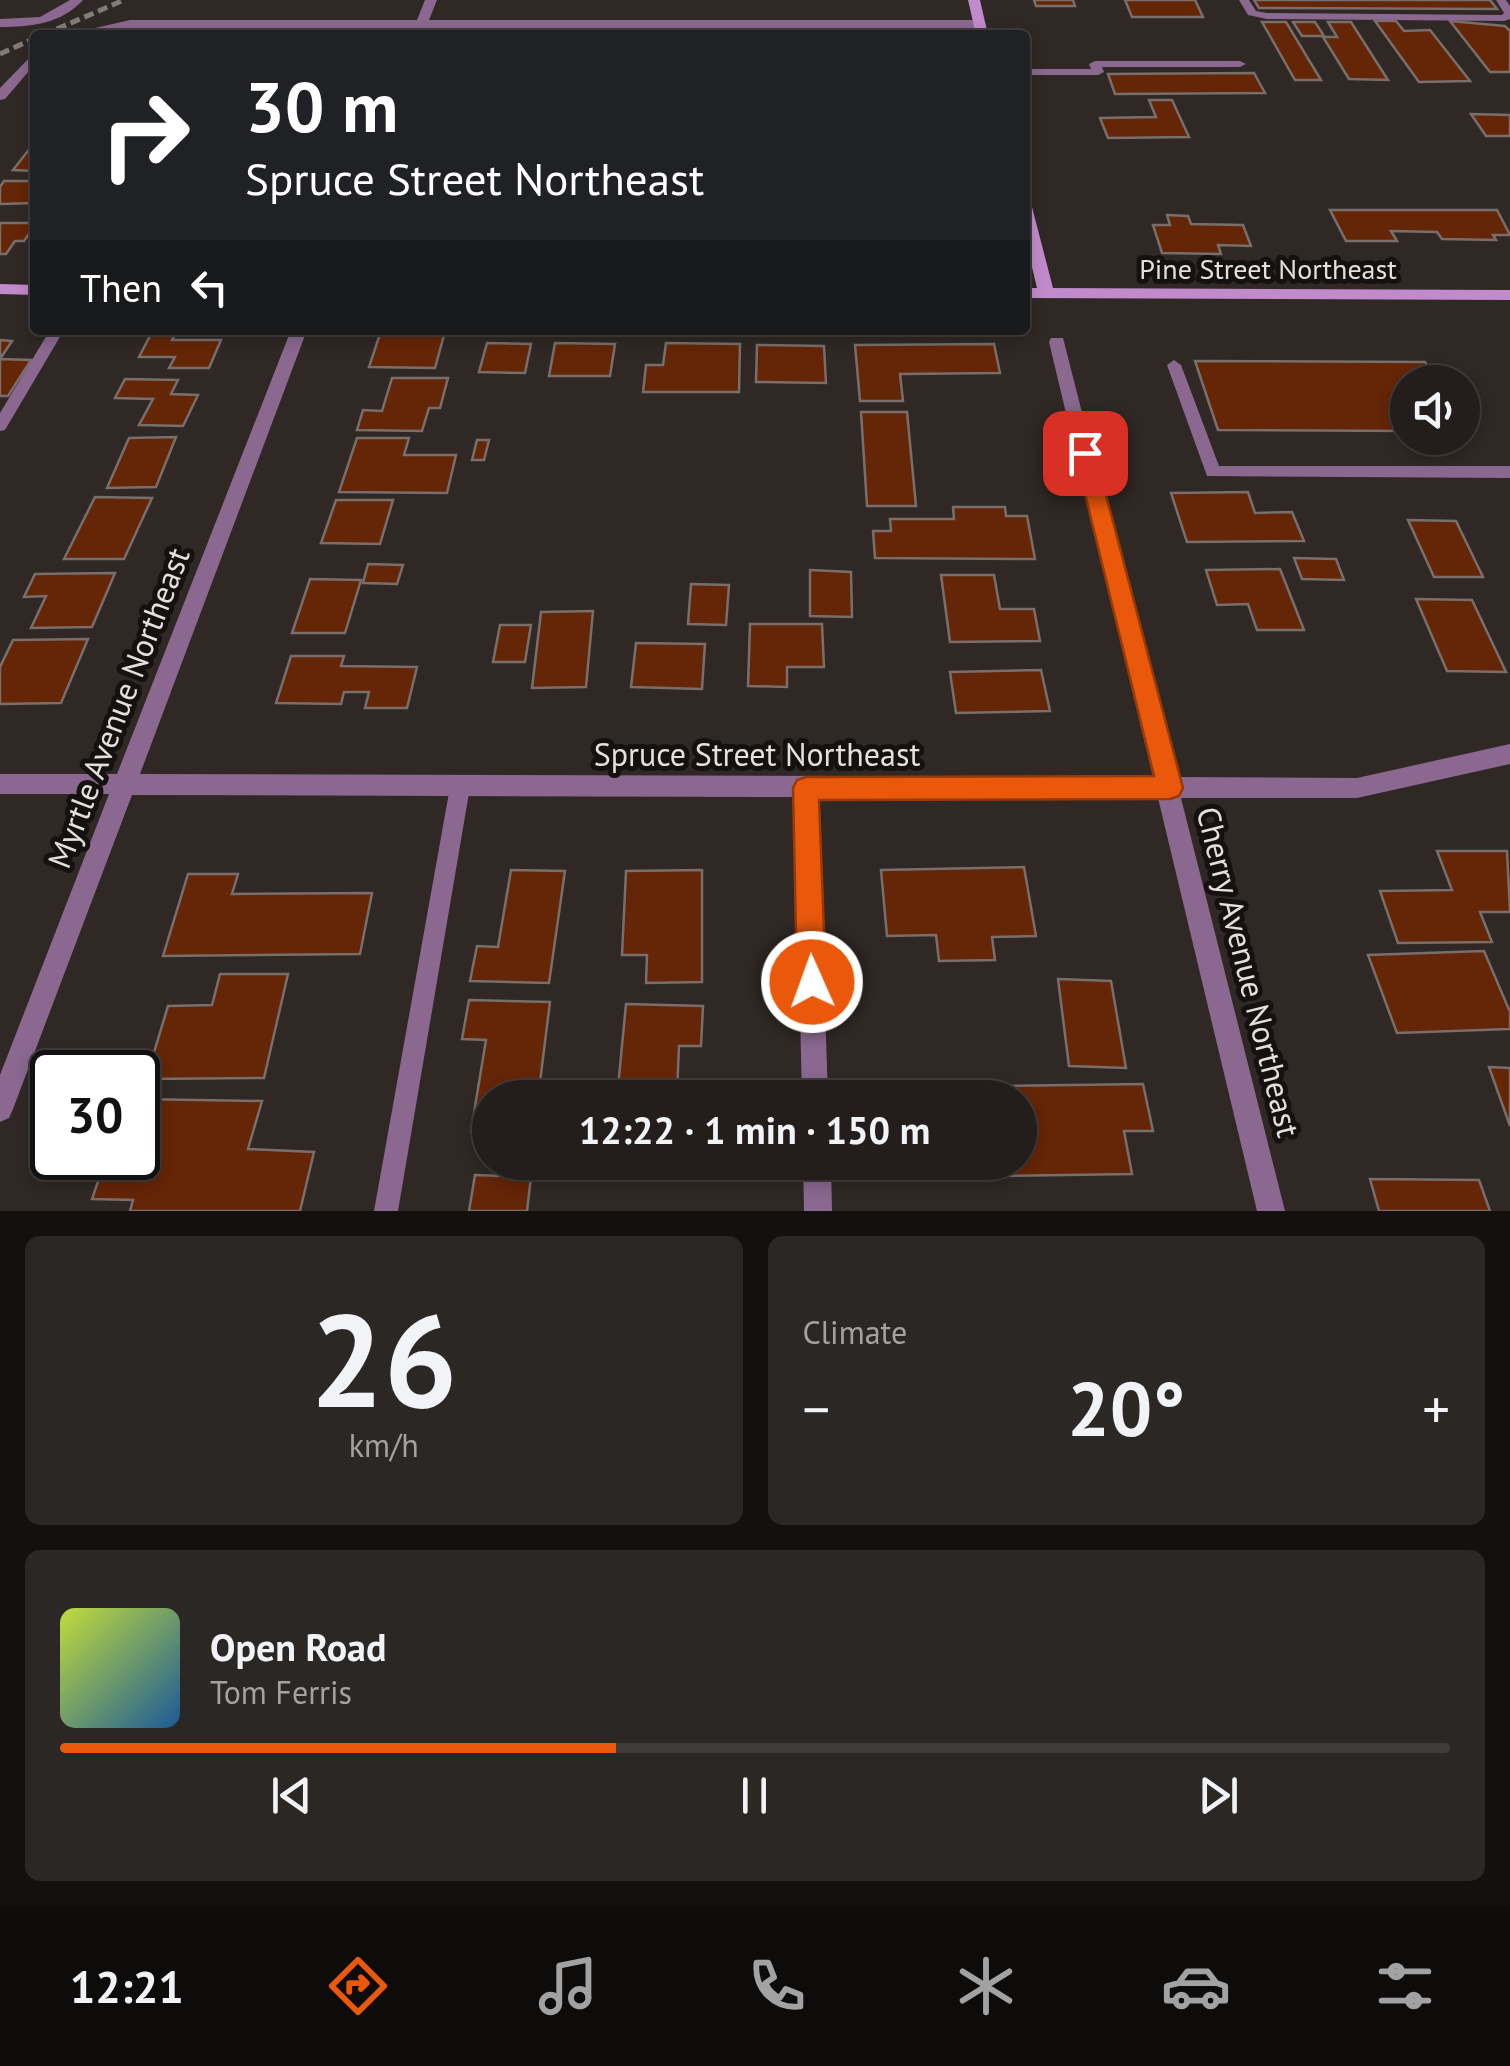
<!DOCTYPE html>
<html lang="en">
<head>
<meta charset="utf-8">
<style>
	:root { --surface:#231e1c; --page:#2b2725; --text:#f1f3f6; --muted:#a3a2a3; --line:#403c3b; --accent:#ea580c }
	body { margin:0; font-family:"PT Sans",sans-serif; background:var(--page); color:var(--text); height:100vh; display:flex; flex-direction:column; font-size:38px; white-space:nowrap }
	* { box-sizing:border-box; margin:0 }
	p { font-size:32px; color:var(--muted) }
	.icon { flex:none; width:55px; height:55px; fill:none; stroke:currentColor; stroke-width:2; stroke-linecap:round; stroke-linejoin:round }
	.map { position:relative; height:1211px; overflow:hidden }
	.panel { display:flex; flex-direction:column; gap:25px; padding:25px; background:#13100f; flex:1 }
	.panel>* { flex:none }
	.banner { position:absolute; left:30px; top:30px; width:1000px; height:305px; border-radius:10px; box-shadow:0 5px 15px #0003,0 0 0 2px var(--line); background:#202124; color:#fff; overflow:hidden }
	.tools { position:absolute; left:1390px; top:365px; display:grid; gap:20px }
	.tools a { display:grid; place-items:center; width:90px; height:90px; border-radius:50%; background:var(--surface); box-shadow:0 5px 15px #0003,0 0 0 2px var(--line); font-size:50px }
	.speed { position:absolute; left:30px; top:1050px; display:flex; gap:20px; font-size:50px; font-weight:700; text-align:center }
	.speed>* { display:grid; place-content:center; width:130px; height:130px; border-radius:50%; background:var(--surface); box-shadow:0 5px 15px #0003,0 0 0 2px var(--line); line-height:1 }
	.speed .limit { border:5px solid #111; border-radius:15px; background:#fff; color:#111 }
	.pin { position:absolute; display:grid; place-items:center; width:85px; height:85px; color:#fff; margin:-42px; border-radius:20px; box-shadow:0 5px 15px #0006 }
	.me { position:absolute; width:110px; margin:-55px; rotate:358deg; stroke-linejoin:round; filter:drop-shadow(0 0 8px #0008) }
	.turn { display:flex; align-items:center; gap:35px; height:210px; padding:0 50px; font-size:45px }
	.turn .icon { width:130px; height:130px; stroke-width:2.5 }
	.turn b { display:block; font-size:70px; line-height:85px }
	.then { display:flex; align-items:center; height:95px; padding:0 50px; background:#0003; gap:20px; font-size:38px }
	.big { font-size:75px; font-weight:700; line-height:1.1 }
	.panel .tile { flex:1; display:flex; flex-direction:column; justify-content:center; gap:15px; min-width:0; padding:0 35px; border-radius:15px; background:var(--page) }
	.panel .dial { align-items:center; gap:0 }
	.dial b { font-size:130px; line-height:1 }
	.song { display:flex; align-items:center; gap:30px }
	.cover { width:120px; height:120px; border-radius:15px; background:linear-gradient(135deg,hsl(70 70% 55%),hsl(210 70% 35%)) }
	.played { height:10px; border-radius:5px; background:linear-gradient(90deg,var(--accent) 40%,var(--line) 40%) }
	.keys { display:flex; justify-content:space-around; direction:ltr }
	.heat { display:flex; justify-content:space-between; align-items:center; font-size:55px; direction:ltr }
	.panel .tiles { flex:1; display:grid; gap:25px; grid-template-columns:1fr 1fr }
	.tile:last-child { grid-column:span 2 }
	.trip { position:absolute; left:472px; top:1080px; width:565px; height:100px; border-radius:50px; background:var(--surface); box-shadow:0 5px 15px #0003,0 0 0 2px var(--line); font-weight:700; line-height:100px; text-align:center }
	.menu { display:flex; height:160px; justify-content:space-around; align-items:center; background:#0e0c0b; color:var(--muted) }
	.menu .icon { width:70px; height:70px }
	.menu .active { color:var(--accent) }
	.menu b { font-size:45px; color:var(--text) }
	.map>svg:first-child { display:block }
</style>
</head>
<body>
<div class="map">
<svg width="1510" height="1211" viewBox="0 0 1510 1211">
	<rect width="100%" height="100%" fill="#2f2825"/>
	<!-- building -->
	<path fill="#652507" stroke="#786f6c" stroke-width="2.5" d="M1034,0h39l2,6h-39z
		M1125,0h70l8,17h-71z
		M1254,0h236l7,9 -238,-1z
		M1375,21h21l8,10 26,-1 40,51 -51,1z
		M1450,21l55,5 5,5v41h-20z
		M1262,22h24l35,58h-26z
		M1293,22h22l9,14h-22z
		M1328,22h23l37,58 -39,-1 -26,-42h14z
		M1254,73l11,20 -150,1 -7,-20z
		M1149,100h23l17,37 -81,1 -8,-20 56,-1z
		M1471,114l39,1v21h-24z
		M31,147h4v24l-22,-1z
		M4,181h31v22l-35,1v-17z
		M1330,210h167l13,25h-17l3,5 -54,-1 -5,-7 -46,-1 6,10h-51z
		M1167,215l21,1 3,8 52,1 8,21 -33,-1 3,9 -59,-1 -9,-28h17z
		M0,223h35v2l-11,16h-9l-9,13h-6z
		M152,332h24l-4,8h49l-12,28h-40l6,-11h-36z
		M380,334l64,1 -9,33 -66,-1z
		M0,340l12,1 -12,18 31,1 -23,36h-8z
		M487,343l44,1 -6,29 -46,-1z
		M555,343l60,1 -5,32h-61z
		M666,343l74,1 -1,48h-96l3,-27h17z
		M994,344l6,29 -100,1 3,27h-43l-5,-56z
		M757,345l67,1 2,37 -70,-1z
		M1195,361l230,1 11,20h-28v49l-190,-1z
		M392,378h56l-8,30h-11l-7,23 -65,-1 6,-20 19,1z
		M125,379l53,1 -7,14 27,1 -15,31 -44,-1 14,-26 -38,-1z
		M861,412h46l9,94h-49z
		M176,437l-20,50 -49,1 22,-50z
		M357,438h52l-5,17h52l-9,38 -108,-1z
		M477,440h12l-5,20h-12z
		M1248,492l7,21 37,-1 12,29 -117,1 -16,-49z
		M95,497l57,1 -28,61h-60z
		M336,500h57l-13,44 -59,-1z
		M953,507h52l1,9h21l8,43 -160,-1 -2,-27h18l-1,-12h64z
		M1408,520l48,1 27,56h-49z
		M1294,558l42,1 8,21 -42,-1z
		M368,564l35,1 -6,19 -34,-1z
		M1280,569l24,61h-47l-9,-26 -31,1 -11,-35z
		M810,570l41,2 1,45 -42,-1z
		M115,573l-23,54 -61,1 15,-32 -22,1 11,-23z
		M941,575h53l6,34h34l6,32 -90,1z
		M310,579l51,1 -16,53h-53z
		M691,584l38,1 -3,40 -38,-1z
		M1416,599l56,1 34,72 -59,-1z
		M593,611l-7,76 -54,1 9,-76z
		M750,624h72l2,43h-37v20l-39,-1z
		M500,625h31l-6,37h-32z
		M88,639l-27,64 -61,1v-37l13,-27z
		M636,643l69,1 -3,45 -71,-2z
		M291,656h53l-3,10 76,1 -10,41h-42l4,-16h-25l-3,12 -65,-1z
		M1041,670l9,41 -94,2 -6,-41z
		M1437,851h70l3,61h-30l12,30 -94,1 -18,-52 72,-1z
		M1024,867l12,69 -44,1 3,23 -56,1 -3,-26 -49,1 -6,-66z
		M511,870l54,1 -16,112 -79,-2 7,-35 21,1z
		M702,870v112l-56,1 1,-28h-25l4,-84z
		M188,874h50l-6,20 140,-1 -12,61 -197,2z
		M1484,951l26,61v17l-113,4 -29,-78z
		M220,974h68l-24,104 -118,1 22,-73 44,-1z
		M1058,979l53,2 15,87 -57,-2z
		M469,1000l81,2 -12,96h-48v33h-19l15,-91 -24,-1z
		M626,1004l77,2 -2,40h-22l-2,47 38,1v4h-98z
		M1489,1067l21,1v58z
		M1143,1084l10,47h-29l8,43 -133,2 -2,-14h23v-64h-86l-1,-11z
		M138,1099l124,2 -14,48 66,3 -14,59h-170l3,-11 -41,-1 14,-41h32z
		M659,1162h53v9l-53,-1z
		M475,1175l56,2 -4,34h-58z
		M1370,1179l109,1 11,31h-111z"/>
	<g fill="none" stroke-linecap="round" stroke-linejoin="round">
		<!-- service -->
		<path fill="#8a6890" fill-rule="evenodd" d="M1239,0h10l7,11 11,2 235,2 2,-2 -8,-13h10l4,6v13l-6,2 -237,-2 -19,-4z
			M1095,61h145l6,3 -6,3h-138l2,5 -6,3h-73v-6h66l-2,-5z
			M50,330h14l-59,100 -5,1v-18z
			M1174,360l7,5 38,101h291v12l-303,-2 -40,-111z
			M460,778l7,3 3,6 -72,424h-24l76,-424 3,-6z"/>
		<!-- minor -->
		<path fill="#8a6890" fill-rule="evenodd" d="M70,0h13c-22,24 -52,27 -83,27v-8l40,-2z
			M425,0h12l-8,20h551l6,4 -6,4h-554l-3,7h-12l3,-7h-284l-39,7h-26l65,-15h287z
			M35,52v12l-30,35 -5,1v-12z
			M291,330h16l-167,444 1013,3 -104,-435 2,-4h12l112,439 182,1 153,-34v20l-153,34h-176l104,413h-28l-99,-413 -340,-1 10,301h-26l-7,-301 -663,-2 -119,314 -4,9 -9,4v-47l109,-281h-109v-20h117z
			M803,1162h28l1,49h-28z"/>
		<!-- secondary -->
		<path fill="#c18aca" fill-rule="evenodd" d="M968,0h12l8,35h-12z
			M1025,203l7,4 21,81 457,2v10l-485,-2v-10h12l-12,-50z
			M0,284l35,1v10l-35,-1z"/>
		<!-- rail -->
		<path stroke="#827c79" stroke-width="5" stroke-dasharray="10 5" stroke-linecap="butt" d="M43,35l81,-35
			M0,54l35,-16"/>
	</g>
	<!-- route -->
	<path fill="#ea580c" stroke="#983908" stroke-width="2.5" d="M1085,446l10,7 88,335 -4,8 -9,3 -351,1 7,182 -4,10 -10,4 -11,-4 -4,-10 -4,-194 4,-8 9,-3 348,-1 -79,-323z"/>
	<g text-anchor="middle" stroke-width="10" stroke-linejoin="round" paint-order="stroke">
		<!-- far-street labels -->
		<g font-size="28" fill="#e5e0de" stroke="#141110">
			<text x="1268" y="279">Pine Street Northeast</text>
		</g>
		<!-- street labels -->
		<g font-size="32" fill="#e5e0de" stroke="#141110">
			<text transform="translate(119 708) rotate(-69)" y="11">Myrtle Avenue Northeast</text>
			<text x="757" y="766">Spruce Street Northeast</text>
			<text transform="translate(1248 972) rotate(76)" y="11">Cherry Avenue Northeast</text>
		</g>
	</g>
</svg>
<div class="tools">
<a><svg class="icon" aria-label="sound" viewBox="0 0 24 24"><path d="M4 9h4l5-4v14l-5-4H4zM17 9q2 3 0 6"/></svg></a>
</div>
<div class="speed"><div class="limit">30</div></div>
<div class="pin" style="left:1085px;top:453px;background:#d93025"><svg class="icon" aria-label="arrive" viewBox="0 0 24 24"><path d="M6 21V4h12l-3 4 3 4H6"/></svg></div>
<svg class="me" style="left:812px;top:982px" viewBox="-20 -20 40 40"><circle r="17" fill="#ea580c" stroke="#fff" stroke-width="3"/><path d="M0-11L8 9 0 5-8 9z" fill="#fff"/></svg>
<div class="trip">12:22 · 1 min · 150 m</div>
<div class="banner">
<div class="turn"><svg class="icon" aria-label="right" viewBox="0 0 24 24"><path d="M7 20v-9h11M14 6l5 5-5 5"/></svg><div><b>30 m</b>Spruce Street Northeast</div></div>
<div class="then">Then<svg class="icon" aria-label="left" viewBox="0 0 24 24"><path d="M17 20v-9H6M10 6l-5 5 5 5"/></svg></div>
</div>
</div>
<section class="panel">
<div class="tiles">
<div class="tile dial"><b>26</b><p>km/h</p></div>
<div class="tile"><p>Climate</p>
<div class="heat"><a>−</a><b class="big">20°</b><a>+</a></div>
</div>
<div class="tile">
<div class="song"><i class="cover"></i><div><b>Open Road</b><p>Tom Ferris</p></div></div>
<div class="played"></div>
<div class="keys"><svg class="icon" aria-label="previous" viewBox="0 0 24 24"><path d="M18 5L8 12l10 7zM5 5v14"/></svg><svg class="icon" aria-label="pause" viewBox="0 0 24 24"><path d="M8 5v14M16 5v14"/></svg><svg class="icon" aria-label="next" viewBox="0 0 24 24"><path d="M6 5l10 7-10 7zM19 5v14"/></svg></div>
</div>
</div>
</section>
<nav class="menu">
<b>12:21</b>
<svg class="icon active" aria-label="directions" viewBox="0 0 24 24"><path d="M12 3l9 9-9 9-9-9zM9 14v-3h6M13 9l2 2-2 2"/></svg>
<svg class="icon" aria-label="music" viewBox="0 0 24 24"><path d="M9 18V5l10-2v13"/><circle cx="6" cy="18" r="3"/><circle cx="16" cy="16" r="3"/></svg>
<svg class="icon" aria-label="phone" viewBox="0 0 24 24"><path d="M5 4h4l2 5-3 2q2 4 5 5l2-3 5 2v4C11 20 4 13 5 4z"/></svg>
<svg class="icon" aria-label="climate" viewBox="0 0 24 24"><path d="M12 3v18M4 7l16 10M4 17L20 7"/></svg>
<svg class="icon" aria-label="car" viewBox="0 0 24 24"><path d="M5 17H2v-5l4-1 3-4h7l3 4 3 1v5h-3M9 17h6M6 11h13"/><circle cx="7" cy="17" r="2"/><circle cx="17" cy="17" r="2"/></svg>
<svg class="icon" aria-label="filters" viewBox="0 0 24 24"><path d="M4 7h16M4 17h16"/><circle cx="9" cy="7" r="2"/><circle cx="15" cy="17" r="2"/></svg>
</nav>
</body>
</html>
